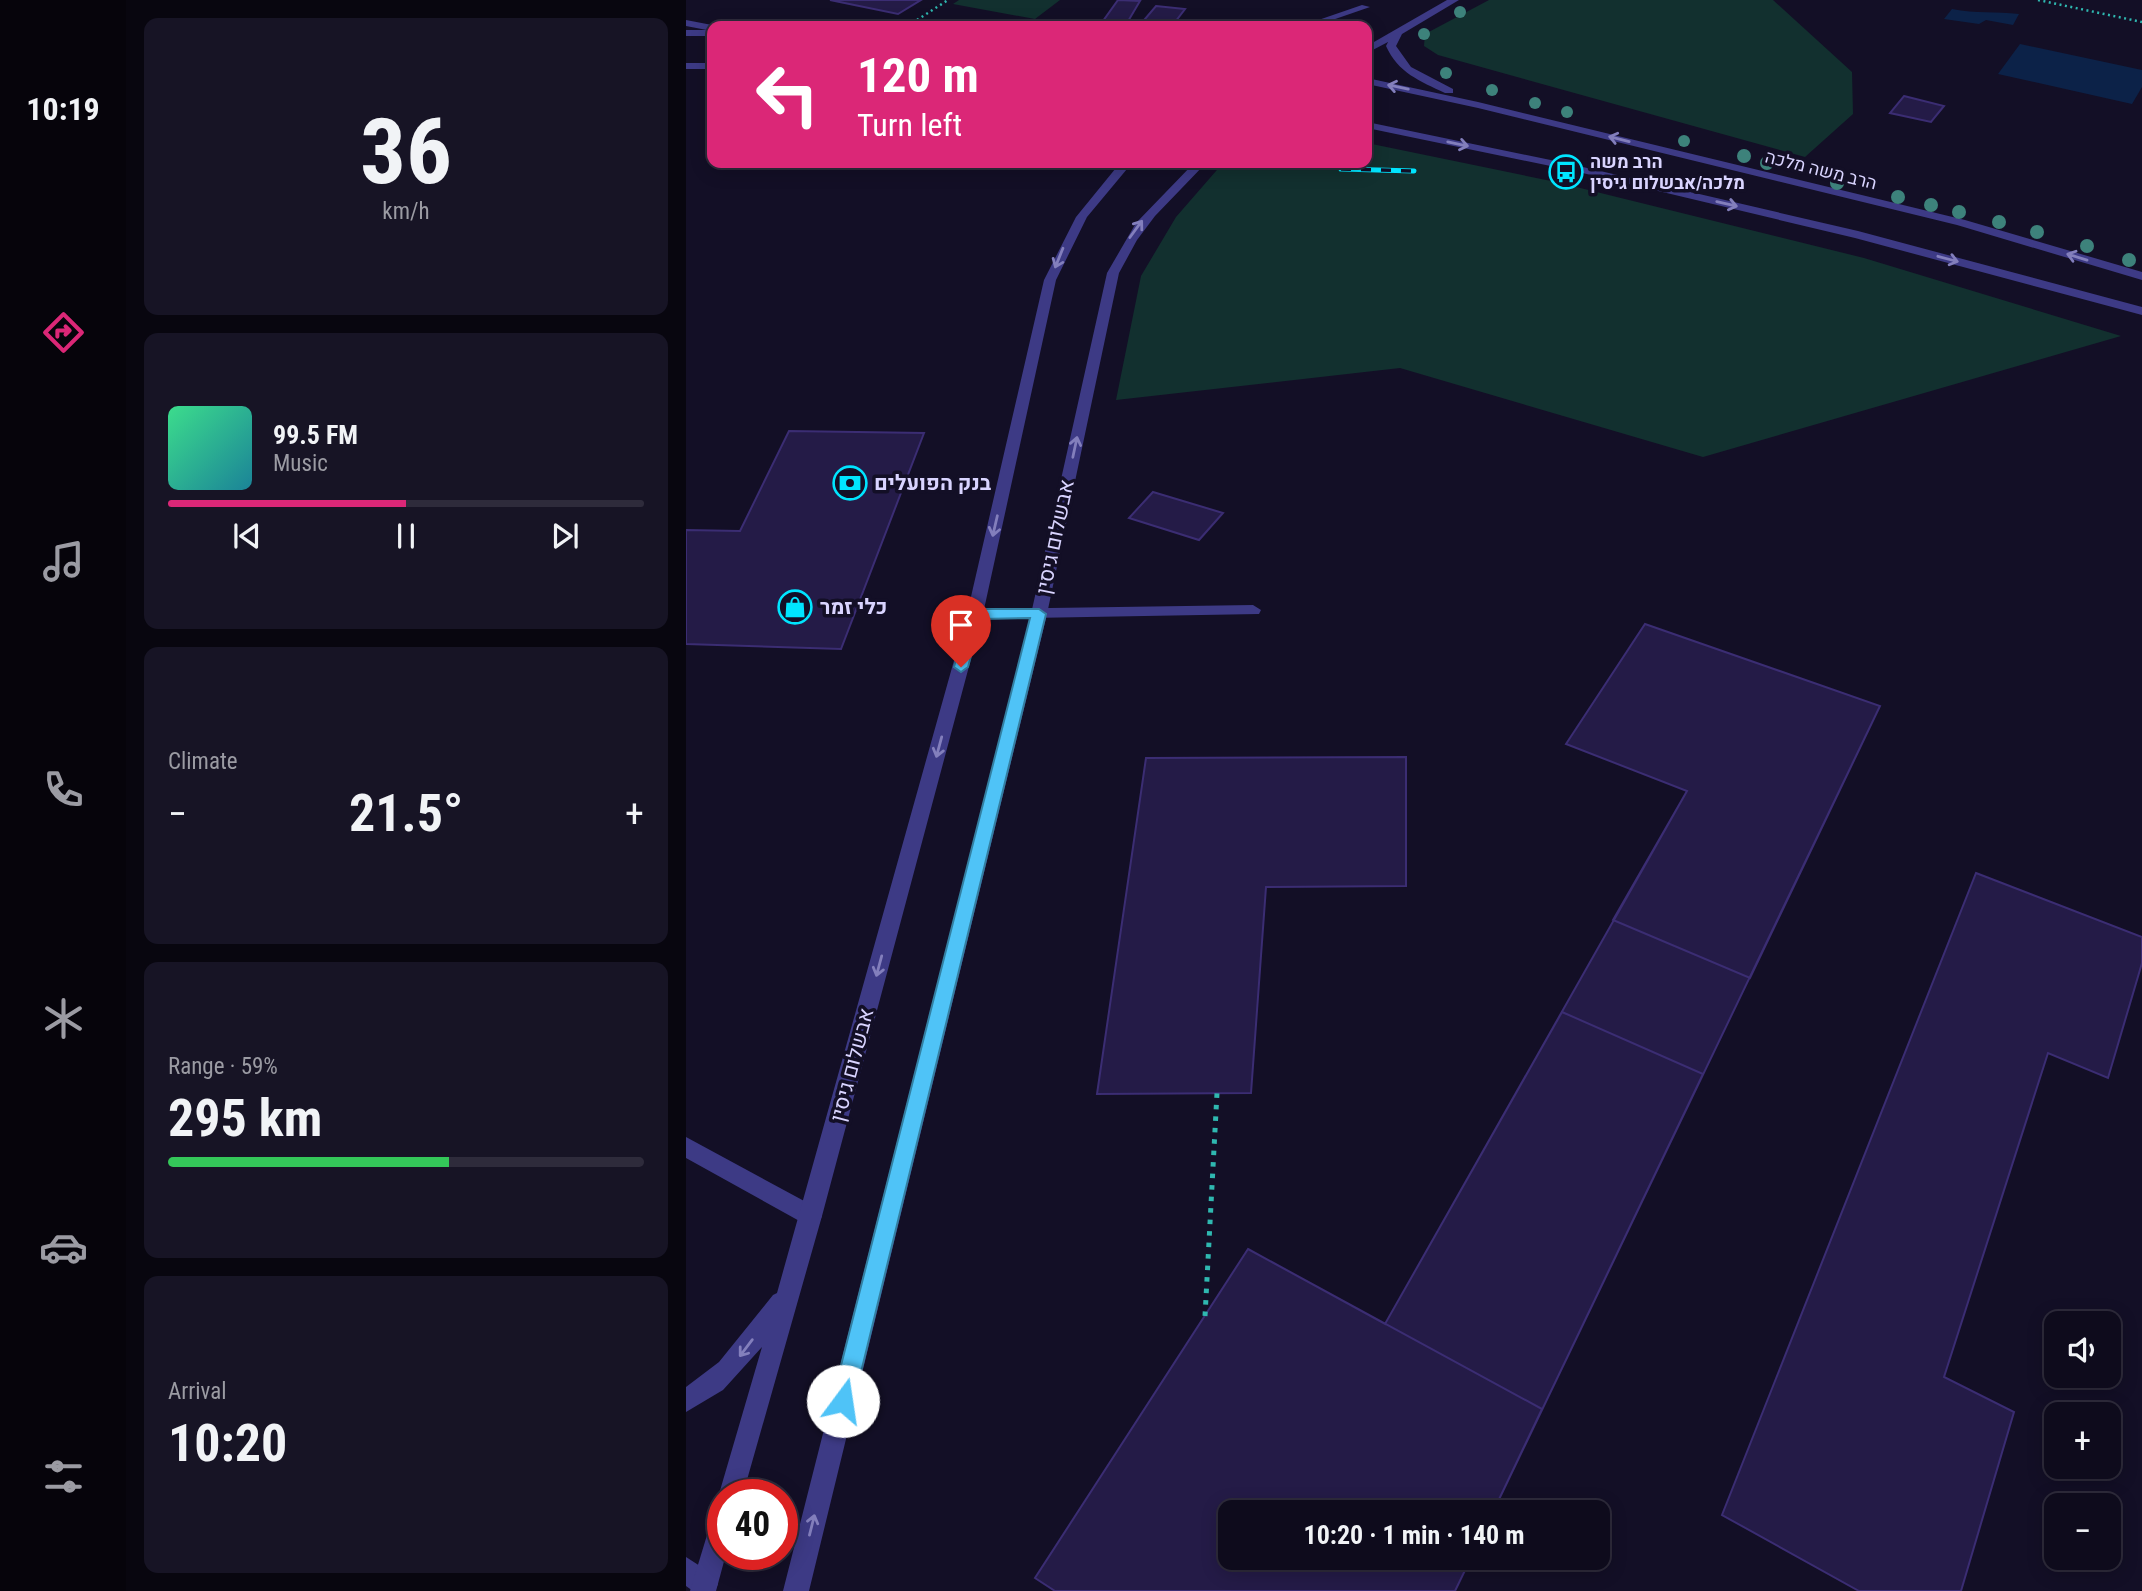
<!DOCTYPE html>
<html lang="en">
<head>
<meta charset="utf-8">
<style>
	:root { --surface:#0e0b1c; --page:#171425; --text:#f1f3f6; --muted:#9b9ba3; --line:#2e2b3b; --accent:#db2777 }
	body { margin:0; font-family:"Roboto Condensed",Heebo,sans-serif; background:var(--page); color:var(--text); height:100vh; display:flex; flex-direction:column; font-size:26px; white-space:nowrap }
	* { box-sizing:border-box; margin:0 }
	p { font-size:23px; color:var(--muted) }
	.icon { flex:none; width:38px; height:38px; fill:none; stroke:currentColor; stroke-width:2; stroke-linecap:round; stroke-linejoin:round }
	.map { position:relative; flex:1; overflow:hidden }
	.sheet { display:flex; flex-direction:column; gap:18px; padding:18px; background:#08060f; width:560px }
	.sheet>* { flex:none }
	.top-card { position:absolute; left:21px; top:21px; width:665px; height:147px; border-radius:14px; box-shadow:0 4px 18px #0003,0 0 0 2px var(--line); background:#db2777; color:#fff; overflow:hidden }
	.buttons { position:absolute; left:1358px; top:1311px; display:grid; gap:14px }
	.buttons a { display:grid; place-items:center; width:77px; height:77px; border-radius:14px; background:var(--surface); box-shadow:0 4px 18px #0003,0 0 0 2px var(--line); font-size:35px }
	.speed { position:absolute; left:21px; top:1479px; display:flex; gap:14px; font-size:35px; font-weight:700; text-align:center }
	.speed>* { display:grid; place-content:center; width:91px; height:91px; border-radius:50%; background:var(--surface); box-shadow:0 4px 18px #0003,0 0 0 2px var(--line); line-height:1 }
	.speed .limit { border:10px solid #d22; background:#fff; color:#111 }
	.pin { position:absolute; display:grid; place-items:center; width:60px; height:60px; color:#fff; margin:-72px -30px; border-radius:50% 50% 50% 0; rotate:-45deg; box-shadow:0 0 7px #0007 }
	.pin .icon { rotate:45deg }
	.me { position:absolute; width:77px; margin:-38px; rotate:14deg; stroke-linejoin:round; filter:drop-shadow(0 0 5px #0008) }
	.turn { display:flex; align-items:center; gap:24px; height:147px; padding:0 35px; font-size:32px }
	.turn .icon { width:91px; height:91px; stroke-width:2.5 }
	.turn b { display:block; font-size:49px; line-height:60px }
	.big { font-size:52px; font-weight:700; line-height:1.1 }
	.sheet .widget { flex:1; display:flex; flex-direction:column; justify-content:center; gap:10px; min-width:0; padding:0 24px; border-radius:14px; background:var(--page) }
	.sheet .dial { align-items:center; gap:0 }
	.dial b { font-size:91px; line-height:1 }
	.song { display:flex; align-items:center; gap:21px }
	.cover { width:84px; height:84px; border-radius:10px; background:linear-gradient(135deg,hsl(150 70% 55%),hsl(190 70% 35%)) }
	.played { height:7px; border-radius:4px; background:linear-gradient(90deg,var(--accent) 50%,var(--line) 50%) }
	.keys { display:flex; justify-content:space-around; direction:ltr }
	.heat { display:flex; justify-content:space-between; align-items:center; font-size:38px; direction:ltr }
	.charge { height:10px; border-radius:5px; background:linear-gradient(90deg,#34c759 59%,var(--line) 0) }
	.trip { position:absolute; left:532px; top:1500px; width:392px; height:70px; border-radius:14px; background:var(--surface); box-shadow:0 4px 18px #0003,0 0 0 2px var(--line); font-weight:700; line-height:70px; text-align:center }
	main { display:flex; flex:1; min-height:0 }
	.tabs { display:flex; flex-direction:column; width:126px; justify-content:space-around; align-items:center; background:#06040b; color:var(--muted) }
	.tabs .icon { width:49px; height:49px }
	.tabs .on { color:var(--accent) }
	.tabs b { font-size:32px; color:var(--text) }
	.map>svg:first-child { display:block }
</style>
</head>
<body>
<main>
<nav class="tabs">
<b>10:19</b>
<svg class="icon on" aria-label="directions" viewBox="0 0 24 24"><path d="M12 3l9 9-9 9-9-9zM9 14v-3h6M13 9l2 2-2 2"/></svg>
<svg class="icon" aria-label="music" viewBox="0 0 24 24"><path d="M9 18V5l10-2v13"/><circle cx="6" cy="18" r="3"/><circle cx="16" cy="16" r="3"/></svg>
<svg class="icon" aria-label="phone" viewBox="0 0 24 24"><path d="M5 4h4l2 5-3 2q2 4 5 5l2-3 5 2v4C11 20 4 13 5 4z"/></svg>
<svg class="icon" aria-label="climate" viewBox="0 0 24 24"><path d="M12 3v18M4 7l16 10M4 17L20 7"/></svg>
<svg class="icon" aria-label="car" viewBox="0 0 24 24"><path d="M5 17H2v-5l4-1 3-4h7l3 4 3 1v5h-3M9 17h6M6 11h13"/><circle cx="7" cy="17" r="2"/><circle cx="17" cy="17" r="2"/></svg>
<svg class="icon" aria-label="filters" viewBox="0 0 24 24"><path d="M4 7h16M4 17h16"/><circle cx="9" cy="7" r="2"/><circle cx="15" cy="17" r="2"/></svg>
</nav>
<section class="sheet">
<div class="widget dial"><b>36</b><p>km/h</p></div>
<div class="widget">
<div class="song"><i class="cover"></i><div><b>99.5 FM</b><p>Music</p></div></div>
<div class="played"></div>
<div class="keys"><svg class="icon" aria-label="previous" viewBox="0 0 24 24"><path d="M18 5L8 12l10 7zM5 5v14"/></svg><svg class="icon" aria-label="pause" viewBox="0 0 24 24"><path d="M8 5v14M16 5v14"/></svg><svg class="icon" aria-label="next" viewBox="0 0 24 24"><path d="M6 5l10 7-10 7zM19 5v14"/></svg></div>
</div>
<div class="widget"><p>Climate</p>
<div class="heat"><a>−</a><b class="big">21.5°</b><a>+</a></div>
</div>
<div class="widget"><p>Range · 59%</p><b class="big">295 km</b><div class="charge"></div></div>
<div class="widget"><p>Arrival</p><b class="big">10:20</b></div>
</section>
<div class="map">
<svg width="1456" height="1591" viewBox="0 0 1456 1591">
	<rect width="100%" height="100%" fill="#130f26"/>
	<!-- green -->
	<path fill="#12302f" d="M273,0h101l-25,19 -82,-15z
		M803,0h284l79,72 1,42 -48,43 -367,-102 -14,-9 1,-12z
		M681,143l189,39 308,76 257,78 -418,121 -303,-89 -284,32 25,-124 35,-59 47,-54h144z"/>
	<!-- water -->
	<path fill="#0c2248" d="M1266,9c24,5 44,2 67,5l-6,11 -27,-5 -7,4 -35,-5z
		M1334,44l122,26v17l-10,17 -134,-30z"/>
	<!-- building -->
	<path fill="#241b47" stroke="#3b2d73" stroke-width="2" d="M144,0h91l-23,14z
		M432,0l22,1 -13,22 -24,-2z
		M470,6l29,3 -13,17h-33z
		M1218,96l40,10 -13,16 -41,-9z
		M103,431l135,2 -83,216 -155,-5v-114l54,1z
		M467,492l70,21 -24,27 -70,-22z
		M959,624l235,82 -387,806h-263v46h241l-16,33h-400l-20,-13 213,-329 137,75 302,-533 -121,-47z
		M959,624l235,82 -130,272 -137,-58 74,-129 -121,-47z
		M720,757v129l-140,1 -15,206 -154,1 49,-336z
		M1290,873l166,64v26l-34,115 -60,-25 -104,324 70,35 -53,179h-102l-137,-76z
		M876,1012l141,62 -210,438h-263v46h241l-16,33h-400l-20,-13 213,-329 137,75z
		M562,1249l294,160 -49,103h-263v46h241l-16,33h-400l-20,-13z"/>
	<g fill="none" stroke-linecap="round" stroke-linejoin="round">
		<!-- path-far1 -->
		<path stroke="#2fb8b0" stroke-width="2.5" stroke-dasharray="2 3.5" stroke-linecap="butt" d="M1352,0l104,22
			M231,20l31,-20"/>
		<!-- path -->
		<path stroke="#2fb8b0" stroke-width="5" stroke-dasharray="4.5 7" stroke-linecap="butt" d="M519,1316l12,-223"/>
		<!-- service -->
		<path fill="#3d3a85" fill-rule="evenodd" d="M567,605l8,5 -2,4 -284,5 -8,-5 8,-5z
			M0,1137l133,72 3,7 -3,7 -8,3 -8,-3 -117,-65z"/>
		<!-- minor -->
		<path fill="#3d3a85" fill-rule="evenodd" d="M0,20l26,5 4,1h-4v5l-26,-5z
			M0,1557l28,18 4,9 -3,7h-22l-7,-5z"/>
		<!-- tertiary -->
		<path fill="#3d3a85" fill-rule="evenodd" d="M761,0h12l-57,34 -6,12 15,21 42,22v4h-8c-25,-12 -47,-20 -59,-47l2,-4 -21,11v-7z
			M676,5l8,2 -55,19h-14z
			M0,30h26v6h-26z
			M0,63h26v6h-26z
			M681,78l111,24 487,118 177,52v8l-185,-55 -479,-117 -111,-24z
			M681,122l203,42 288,67 284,76v8l-287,-77 -285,-68 -203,-42z
			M434,163h12l-45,54 -31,63 -73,334 -161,602 -79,278h-20v9l-4,-9 43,-147 -39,43 -37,22v-25l33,-25 54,-67 4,-2 190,-679 77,-334 32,-63z
			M508,163h12l-51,53 -18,24 -18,33 -72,341 -238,977h-26l248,-977 76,-341 29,-50z
			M37,1510v44h3l-10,37h-26l21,-69 3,-9z"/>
		<defs>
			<path id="rail" d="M655,169l73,2"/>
		</defs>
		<!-- rail casing -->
		<use href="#rail" stroke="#00e5ff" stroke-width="5"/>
		<!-- rail -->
		<use href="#rail" stroke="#130f26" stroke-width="3.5" stroke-dasharray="10" stroke-linecap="butt"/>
	</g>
	<!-- trees -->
	<g fill="#3d827b">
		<circle cx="774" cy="12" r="6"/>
		<circle cx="738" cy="34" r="6"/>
		<circle cx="760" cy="73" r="6"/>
		<circle cx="806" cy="90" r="6"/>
		<circle cx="849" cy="103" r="6"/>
		<circle cx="881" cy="112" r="6"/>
		<circle cx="998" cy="141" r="6"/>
		<circle cx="1058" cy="156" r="7"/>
		<circle cx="1081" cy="163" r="7"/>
		<circle cx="1151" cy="183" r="7"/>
		<circle cx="1212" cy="197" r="7"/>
		<circle cx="1245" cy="205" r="7"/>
		<circle cx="1273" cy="212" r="7"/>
		<circle cx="1313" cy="222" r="7"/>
		<circle cx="1351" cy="232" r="7"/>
		<circle cx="1401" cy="246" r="7"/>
		<circle cx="1443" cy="260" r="7"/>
	</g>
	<!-- one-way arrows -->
	<defs><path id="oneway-shaft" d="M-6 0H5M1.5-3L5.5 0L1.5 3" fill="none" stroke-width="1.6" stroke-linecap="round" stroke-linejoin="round" transform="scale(1.75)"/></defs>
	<g stroke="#837fbc">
		<use href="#oneway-shaft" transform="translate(712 87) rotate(-168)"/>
		<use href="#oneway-shaft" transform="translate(933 139) rotate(-166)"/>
		<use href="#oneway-shaft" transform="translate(772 144) rotate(12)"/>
		<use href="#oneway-shaft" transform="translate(1041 204) rotate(13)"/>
		<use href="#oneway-shaft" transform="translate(450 229) rotate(-54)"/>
		<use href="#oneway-shaft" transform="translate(1391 257) rotate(-163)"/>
		<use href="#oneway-shaft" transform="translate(373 258) rotate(112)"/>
		<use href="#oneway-shaft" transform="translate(1262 259) rotate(15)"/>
		<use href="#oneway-shaft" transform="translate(389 447) rotate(-78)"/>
		<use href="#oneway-shaft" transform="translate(309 526) rotate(103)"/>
		<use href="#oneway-shaft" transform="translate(253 747) rotate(105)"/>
		<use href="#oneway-shaft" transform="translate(193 966) rotate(105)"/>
		<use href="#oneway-shaft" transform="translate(60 1348) rotate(127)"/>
		<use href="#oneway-shaft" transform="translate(126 1525) rotate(-76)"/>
	</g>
	<!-- route -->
	<path fill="#4fc3f7" stroke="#337fa1" stroke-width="2" d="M289,609h64l7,5 -192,787 -3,7 -8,4 -8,-4 -3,-7 198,-783 -49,1 -13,48 -7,5 -7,-5 14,-53z"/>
	<!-- icons -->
	<defs>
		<symbol id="bus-ring" viewBox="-11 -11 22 22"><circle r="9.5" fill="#130f26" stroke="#00e5ff" stroke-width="1.5"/><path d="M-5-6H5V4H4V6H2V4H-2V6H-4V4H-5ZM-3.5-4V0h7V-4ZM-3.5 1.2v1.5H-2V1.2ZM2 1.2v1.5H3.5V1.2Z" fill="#00e5ff"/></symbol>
		<symbol id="bank-ring" viewBox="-11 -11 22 22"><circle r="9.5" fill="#130f26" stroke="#00e5ff" stroke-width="1.5"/><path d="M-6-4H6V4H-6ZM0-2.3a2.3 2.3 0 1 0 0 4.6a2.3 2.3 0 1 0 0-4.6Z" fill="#00e5ff"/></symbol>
		<symbol id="shop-ring" viewBox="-11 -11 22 22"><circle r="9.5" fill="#130f26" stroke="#00e5ff" stroke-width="1.5"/><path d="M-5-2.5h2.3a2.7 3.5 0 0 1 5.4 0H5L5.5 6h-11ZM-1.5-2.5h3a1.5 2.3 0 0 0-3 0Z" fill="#00e5ff"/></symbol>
	</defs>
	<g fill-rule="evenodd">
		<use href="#bus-ring" x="861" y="153" width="38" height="38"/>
		<use href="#bank-ring" x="145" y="464" width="38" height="38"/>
		<use href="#shop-ring" x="90" y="588" width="38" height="38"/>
	</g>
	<g text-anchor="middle" stroke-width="7" stroke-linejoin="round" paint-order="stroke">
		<!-- far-poi labels -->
		<g font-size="18" font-weight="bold" fill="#d9d4ff" stroke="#130f26" text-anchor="start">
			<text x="904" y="168">הרב משה<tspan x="904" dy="21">מלכה/אבשלום גיסין</tspan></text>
		</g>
		<!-- far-street labels -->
		<g font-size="18" fill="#d9d4ff" stroke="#130f26">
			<text transform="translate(1135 170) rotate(14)" y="6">הרב משה מלכה</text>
		</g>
		<!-- poi labels -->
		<g font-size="21" font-weight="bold" fill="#d9d4ff" stroke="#130f26" text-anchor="start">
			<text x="188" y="490">בנק הפועלים</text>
			<text x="134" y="614">כלי זמר</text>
		</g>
		<!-- street labels -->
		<g font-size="21" fill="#d9d4ff" stroke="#130f26">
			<text transform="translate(369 537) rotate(-78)" y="7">אבשלום גיסין</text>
			<text transform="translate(166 1065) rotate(-75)" y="7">אבשלום גיסין</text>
		</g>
	</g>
</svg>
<div class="buttons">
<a><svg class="icon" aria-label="sound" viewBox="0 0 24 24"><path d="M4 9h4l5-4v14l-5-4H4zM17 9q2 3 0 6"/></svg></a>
<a>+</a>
<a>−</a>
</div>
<div class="speed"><div class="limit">40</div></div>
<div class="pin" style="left:275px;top:667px;background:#d93025"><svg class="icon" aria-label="arrive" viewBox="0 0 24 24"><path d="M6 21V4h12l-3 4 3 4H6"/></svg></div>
<svg class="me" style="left:157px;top:1401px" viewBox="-20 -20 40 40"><circle r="19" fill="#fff"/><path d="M0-13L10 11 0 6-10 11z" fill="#4fc3f7"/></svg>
<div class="trip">10:20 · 1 min · 140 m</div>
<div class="top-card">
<div class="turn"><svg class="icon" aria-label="left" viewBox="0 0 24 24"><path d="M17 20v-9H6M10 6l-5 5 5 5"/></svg><div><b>120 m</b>Turn left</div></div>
</div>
</div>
</main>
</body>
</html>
